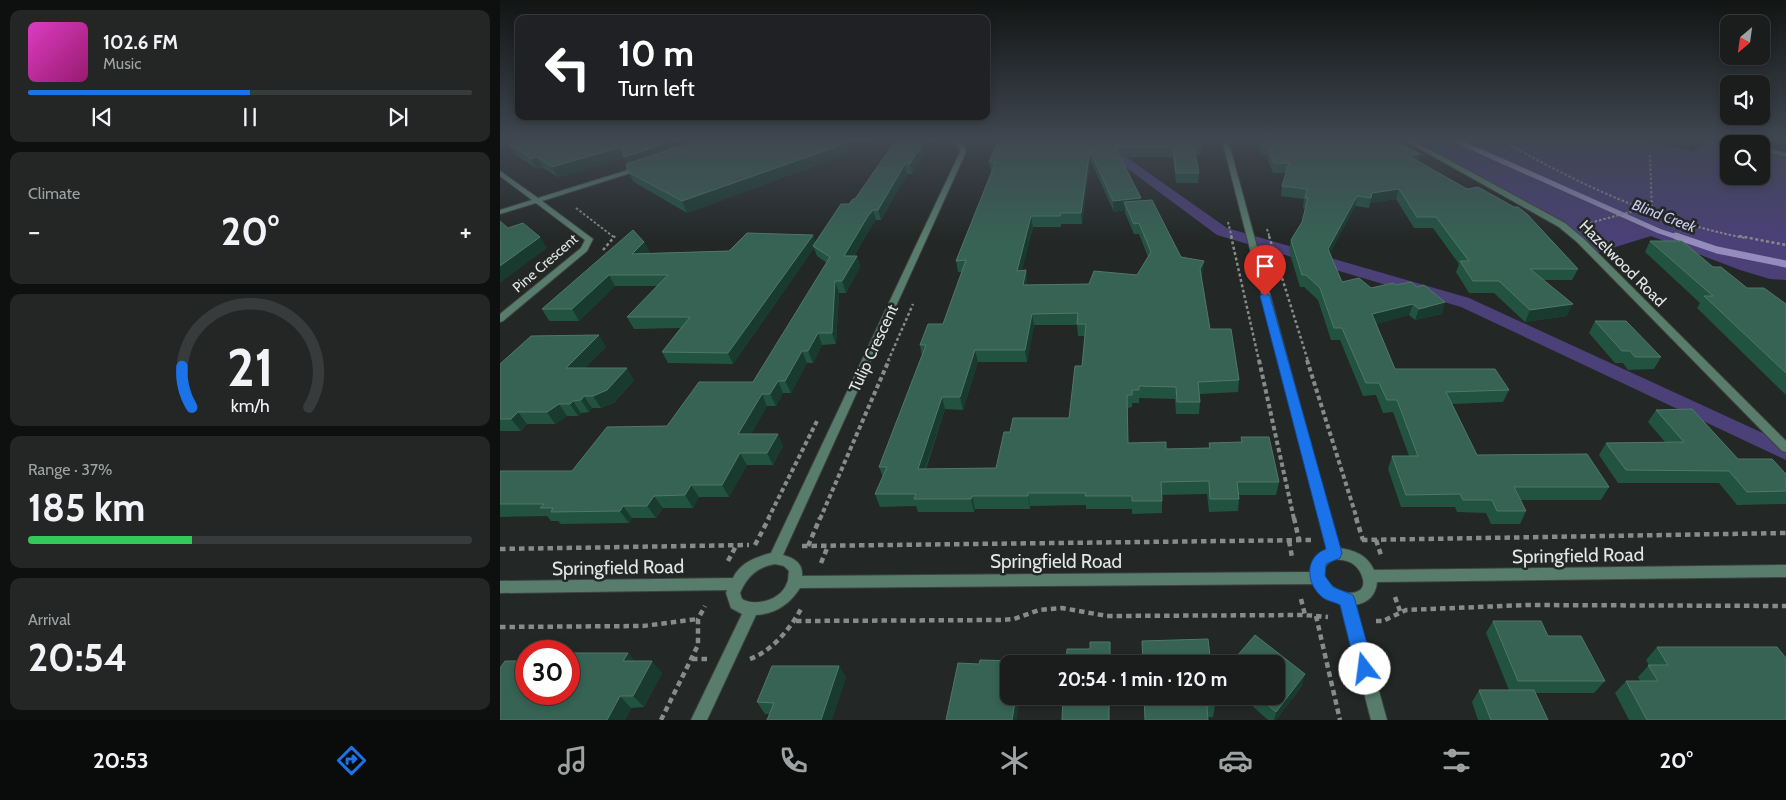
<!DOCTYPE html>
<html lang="en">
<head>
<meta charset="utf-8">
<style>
	:root { --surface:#1a1d1c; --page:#232625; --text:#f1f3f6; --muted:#9fa2a3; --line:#383b3b; --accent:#1a73e8 }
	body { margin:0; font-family:Cabin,sans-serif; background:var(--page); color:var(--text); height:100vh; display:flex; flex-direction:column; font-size:19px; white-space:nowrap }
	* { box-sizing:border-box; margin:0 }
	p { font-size:16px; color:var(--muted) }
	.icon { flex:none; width:28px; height:28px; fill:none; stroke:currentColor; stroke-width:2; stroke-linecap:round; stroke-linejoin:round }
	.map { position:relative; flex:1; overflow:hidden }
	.drawer { display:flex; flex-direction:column; gap:10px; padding:10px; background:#0e100f; width:500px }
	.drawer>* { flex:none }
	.hud { position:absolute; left:15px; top:15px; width:475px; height:105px; border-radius:10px; box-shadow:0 2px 8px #0003,0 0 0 1px var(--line); background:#202124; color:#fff; overflow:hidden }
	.needle { width:32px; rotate:209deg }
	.controls { position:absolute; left:1220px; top:15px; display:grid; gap:10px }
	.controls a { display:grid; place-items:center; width:50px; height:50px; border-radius:10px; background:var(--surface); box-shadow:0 2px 8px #0003,0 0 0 1px var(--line); font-size:25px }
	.speed { position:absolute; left:15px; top:640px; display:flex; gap:10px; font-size:25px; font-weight:700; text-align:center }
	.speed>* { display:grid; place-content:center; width:65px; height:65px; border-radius:50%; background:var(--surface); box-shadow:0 2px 8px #0003,0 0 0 1px var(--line); line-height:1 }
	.speed .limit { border:8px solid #d22; background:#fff; color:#111 }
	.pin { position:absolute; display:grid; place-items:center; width:42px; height:42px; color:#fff; margin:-51px -21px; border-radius:50% 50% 50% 0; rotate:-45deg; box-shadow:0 0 5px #0007 }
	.pin .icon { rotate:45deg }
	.me { position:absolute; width:55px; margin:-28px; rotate:345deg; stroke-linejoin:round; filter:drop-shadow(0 0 4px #0008) }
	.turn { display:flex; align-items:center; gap:18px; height:105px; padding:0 20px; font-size:22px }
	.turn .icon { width:65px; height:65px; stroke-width:2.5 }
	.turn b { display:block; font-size:35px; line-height:42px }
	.big { font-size:38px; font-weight:700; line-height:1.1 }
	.drawer .widget { flex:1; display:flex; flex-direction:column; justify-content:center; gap:8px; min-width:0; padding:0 18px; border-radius:10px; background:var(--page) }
	.drawer .dial { align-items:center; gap:0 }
	.dial svg { height:130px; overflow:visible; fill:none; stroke:var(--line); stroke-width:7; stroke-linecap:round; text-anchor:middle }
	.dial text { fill:var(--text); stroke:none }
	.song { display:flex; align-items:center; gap:15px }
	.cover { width:60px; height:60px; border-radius:8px; background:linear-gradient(135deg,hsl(310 70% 55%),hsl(320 70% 35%)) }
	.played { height:5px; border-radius:2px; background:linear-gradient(90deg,var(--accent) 50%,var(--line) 50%) }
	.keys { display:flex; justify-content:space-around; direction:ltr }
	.heat { display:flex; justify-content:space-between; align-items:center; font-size:28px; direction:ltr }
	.charge { height:8px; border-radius:4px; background:linear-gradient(90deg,#34c759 37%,var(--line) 0) }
	.trip { position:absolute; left:500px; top:655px; width:285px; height:50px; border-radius:10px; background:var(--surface); box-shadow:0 2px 8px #0003,0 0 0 1px var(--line); font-weight:700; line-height:50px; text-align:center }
	.tabs { display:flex; height:80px; justify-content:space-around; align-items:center; background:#0a0c0b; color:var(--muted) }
	.tabs .icon { width:35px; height:35px }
	.tabs .on { color:var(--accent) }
	.tabs b { font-size:22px; color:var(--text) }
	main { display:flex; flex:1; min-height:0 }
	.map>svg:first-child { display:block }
</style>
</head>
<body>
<main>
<section class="drawer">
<div class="widget">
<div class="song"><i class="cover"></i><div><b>102.6 FM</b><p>Music</p></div></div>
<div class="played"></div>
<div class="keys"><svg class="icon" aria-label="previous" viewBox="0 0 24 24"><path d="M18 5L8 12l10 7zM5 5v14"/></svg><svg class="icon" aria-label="pause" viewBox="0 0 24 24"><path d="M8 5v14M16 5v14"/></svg><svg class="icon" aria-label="next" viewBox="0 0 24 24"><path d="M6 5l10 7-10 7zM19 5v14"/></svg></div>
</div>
<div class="widget"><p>Climate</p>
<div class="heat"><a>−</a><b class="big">20°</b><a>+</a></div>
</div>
<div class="widget dial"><svg viewBox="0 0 100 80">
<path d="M14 69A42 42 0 1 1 86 69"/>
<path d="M14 69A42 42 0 0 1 8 44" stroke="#1a73e8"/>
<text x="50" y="56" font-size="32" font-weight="700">21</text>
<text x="50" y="72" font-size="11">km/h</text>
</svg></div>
<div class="widget"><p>Range · 37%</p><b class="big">185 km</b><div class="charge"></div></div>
<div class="widget"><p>Arrival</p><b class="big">20:54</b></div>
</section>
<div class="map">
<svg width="1286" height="720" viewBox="0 0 1286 720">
	<rect width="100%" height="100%" fill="#232725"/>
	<!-- green -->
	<path fill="#4b4078" d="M589,140h13l125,88 242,70 309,142 8,8v12l-325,-153 -244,-72z
		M907,140h241l44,12 17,-12h20l13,4h-13v32h32v-27l25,6v125l-16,-1 -30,-9 -89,-34 -58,18 -22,-22z"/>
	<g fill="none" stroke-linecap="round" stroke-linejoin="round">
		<!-- stream-far1 -->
		<path stroke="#948cbc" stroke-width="5" d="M955,140l204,91 21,7"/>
		<!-- stream -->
		<path stroke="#948cbc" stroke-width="7" d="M1176,236l41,14 69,14"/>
		<defs>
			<path id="minor" d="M451,140c9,0 14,3 15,12l-183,403c11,3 20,8 19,21l508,-4c1,-11 7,-17 17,-22l-105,-410h6l111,408c16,2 28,7 35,22l412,-5v12l-409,5c-1,13 -9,21 -22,23l32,115h-16l-30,-116c-11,-3 -21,-9 -27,-20l-514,4c-10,16 -25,26 -44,27l-49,105h-16l51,-106 -11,-6 -5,-15 1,-3 -227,3v-12l233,-3c7,-15 22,-21 38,-25l189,-401 -1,-5zM835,559c6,1 13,1 18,5 8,5 17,24 3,28 -19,6 -48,-21 -21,-33zM275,564l9,2 5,5c-1,4 0,9 -2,12 -6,17 -31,24 -45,16l-2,-6c7,-16 17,-26 35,-29z
				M904,140h8l153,83 18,15 203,203v11l-4,-1 -205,-209 -18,-15z
				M1226,140h11l8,4h-10z
				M1261,147l25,6v4l-25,-6z
				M141,166l3,2 -1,1 -101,32 51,38 -6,12 -84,70 -3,1v-8l81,-66 4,-8 -49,-37 -36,11v-4l32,-10 -32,-24v-5l38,27z"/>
		</defs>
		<!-- minor casing -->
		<use href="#minor" stroke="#3e4240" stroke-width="2"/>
		<!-- path-far3 -->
		<path stroke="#878b89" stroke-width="2" stroke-dasharray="2.5 2" stroke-linecap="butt" d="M433,140l8,3
			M1001,140c77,44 156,81 244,98
			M1204,140l12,4
			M1150,155l2,58
			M76,208l39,30
			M728,222l4,16
			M1086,224l55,-15
			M767,229l3,9"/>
		<!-- path-far2 -->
		<path stroke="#878b89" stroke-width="2.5" stroke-dasharray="3 2.5" stroke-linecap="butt" d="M731,236l28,125
			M769,236l39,125
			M1239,236l47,9
			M103,250l12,-14
			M388,361l25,-57"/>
		<!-- path-far1 -->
		<path stroke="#878b89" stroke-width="4" stroke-dasharray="4.5 3" stroke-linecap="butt" d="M759,360l35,159
			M807,360l50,159
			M268,519l49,-98
			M320,519l69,-159"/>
		<!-- path -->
		<path stroke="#878b89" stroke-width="4.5" stroke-dasharray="5.5 4" stroke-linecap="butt" d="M794,518l5,22
			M856,518l7,22
			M862,540l424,-7
			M876,540l5,15
			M789,541l3,16
			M255,545l14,-27
			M302,546l509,-6
			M308,546l12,-28
			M0,549l249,-4
			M228,561l8,-15
			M321,563l7,-17
			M895,597l5,14
			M801,599l4,16
			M816,616l24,104
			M296,621l206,-1 12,-1 25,-9 23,-2 45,8 198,-1 23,2
			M876,621h7l23,-11 120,-5 260,1
			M0,627l143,-1 55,-7
			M192,659h15
			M250,659c22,-8 40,-30 51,-50
			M161,720l37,-75v-26l7,-13"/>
		<!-- minor -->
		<use href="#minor" fill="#587d6d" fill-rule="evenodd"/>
	</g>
	<!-- wall -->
	<path fill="#225341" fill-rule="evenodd" d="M7,140h373l-47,19 -146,54 -53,-31 -6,-10 -1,-9 -3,-5 -66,19 -15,-9 -6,1 -23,-15 -6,-11h3z
		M497,140h99l105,5v10h-5l3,18 -1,10h-22l-3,-26h-53l21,44 40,56 22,15 -2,5 9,52 29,51 -1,12 -39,2 1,8 -1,12h-23l-1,-15 -36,-1v5h-7v4l-4,1v35l38,6 43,-1v-5l32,-1v-5l38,45 -3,13h-37v4l-1,12 -29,1 -2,-18 -45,1v18l-30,1v-5h-46v-4l-56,1v3h-55l-1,3h-56l-2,-6 -36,1 -5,-13 8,-17 -4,-10 43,-111 -2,-11 23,-21 19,-52h-4l-2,-11 36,-89h-1l-2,-10 9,-20zM590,159l24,53 11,-2v3l9,21h5l9,23 -11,18 -48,9 -62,1v-3l-1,-12h-4l11,-43h28v-3h21zM534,325h43l1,11h7l-3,30 -13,52 -59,14 -14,36 -70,1 19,-60 18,1 15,-48h49z
		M757,140h137l26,14 -2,7 160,108 -6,11h-28l23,36 -42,6 -31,-29h-25l-13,-21 3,-8 -26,-36h-19l-18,-29 -26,4 -1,5 -14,-2 -25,47 12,29 29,6 25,-3 46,29 -27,6 -6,-5 -33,9 19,45 114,21 -6,12 -51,2 25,51 132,32 -8,13h-81l6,11 -6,13h-29l-5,-11 -29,-1 -2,-5h-54l-13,-38 4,-13h17l-16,-44 -10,1 -7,-18 -13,1 -23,-56h-9l-13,-40 -14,-13h-4l-11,-36 2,-11 11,-18 3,-13 -2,-1 1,-9 -23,-3 1,-10 4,-13h-13l-7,-18h-4z
		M1157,140h19l-6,4z
		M422,144l2,10 -12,20h-5l-26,46h-5l-5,7 -17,29h3l3,11 -14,26h-7l-3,51 -14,1 -9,18h-6l-16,30h-8l-7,13h-9l-16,28 32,12 -10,19h-26l-18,32h-30l-6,11h-30l-7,10h-24l-3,5 -68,1 -3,-3h-7l-4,-5 -47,1v-46h72l95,-45 86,-44 74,-119 -10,-7 -3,-8 -81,116 -65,-1 -6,-11 18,-24 -46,1 -7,-12 30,-31h-42l-36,35h-30l-7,-12 102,-67 6,11 79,-2 84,-16 2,7 34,-38z
		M1150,241l63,26 34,21 39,16v91l-89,-87 3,-5 -55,-51z
		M1095,321l66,36 -7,12 -26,1 -5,-7h-8l-26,-30z
		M106,347l-21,21 49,12 -19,22 -14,6h-9l-3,4 -8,1 -3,3h-11l-12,8h-28l-6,7h-21v-67z
		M1156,410l82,49 48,15v30l-49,1 -18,-22h-101l-19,-28 7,-12 59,-1 -17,-20z
		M993,621l55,15 57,45 -11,12h-59l13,27h-70l-6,-18 7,-12h30l-23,-57z
		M1157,647l129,73h-157l-14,-27 11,-12h14l-2,-4 11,-12 -3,-5z
		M128,653l7,8 27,12 -18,34 -13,1 -6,12h-125l26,-26z
		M339,666l7,12 -76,36h-5l-8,-12z
		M802,686l-26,34h-8l-27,-24h35z
		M644,696l71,9 -2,12h-5z"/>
	<!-- shaded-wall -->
	<path fill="#193b2f" d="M176,140h37l-84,27 -5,-9 -66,19 -6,-10 69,-20z
		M352,140h28l-47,19 -146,54 -5,-12z
		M422,144l2,10 -12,20 -2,-10z
		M590,150v9l-8,65 -1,-11z
		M920,154l-3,10 -8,-8z
		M37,157l6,11 -6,1 -6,-10z
		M405,164l2,10 -26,46 -3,-10z
		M899,189l-3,10 -26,4 2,-10z
		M857,196l-2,10 -29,55 2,-12z
		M641,198v11l-17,-7 1,8 -11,2 -1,-11z
		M373,210l3,10 -5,7 -24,40 -3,-11 24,-40z
		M531,216l2,11 -14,55 -2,-11z
		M313,235l3,10 -3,1 1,2 -81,116 -5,-11z
		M40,237l7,11 -47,35v-17z
		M144,242l6,11 -18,1z
		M357,256l3,11 -14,26 -4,-12z
		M704,261l-1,11 -4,9 1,-12z
		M526,270l1,12 -2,15 -2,-12z
		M109,275l6,11 -36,35 -7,-12z
		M335,281l4,12 -3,51 -4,-11z
		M945,302l-3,12 -27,6 4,-11z
		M913,304l-4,11 -40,11 3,-12z
		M1073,304l-6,12 -42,6 5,-12z
		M532,314l2,11 -7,37 -2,-12z
		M318,333l4,12 -9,18 -5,-12z
		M99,335l7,12 -32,33 -8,-12z
		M475,350l3,12 -15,48 -3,-13z
		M302,351l5,12 -16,30 -6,-12z
		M127,368l7,12 -19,22 -14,6 -8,-12z
		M278,381l5,12 -7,13 -6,-12z
		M262,394l5,12 -23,41 -6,-13z
		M84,396l8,12 -3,4 -8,-12z
		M442,397l3,12 -24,72 -3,-12z
		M73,401l8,12 -3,3 -8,-12z
		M59,404l8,12 -12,8 -8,-12z
		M18,412l9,12 -6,7 -10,-12z
		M278,434l5,12 -10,19 -6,-12z
		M240,453l7,12 -18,32 -7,-12z
		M191,485l8,12 -6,11 -8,-13z
		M528,493l2,13v3l-2,-13z
		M154,496l9,12 -7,10 -9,-12z
		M472,496l3,13 -1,3 -3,-13z
		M123,506l9,12 -3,5 -9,-12z
		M610,642l1,22h-1z
		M128,653l10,11 -15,-3z
		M152,661l10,12 -18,34 -11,-11z
		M339,666l7,12 -14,42h-11z
		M805,674l-3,12 -26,34h-2l2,-8z
		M120,696l11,12 -6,12h-18z
		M516,696h4l-3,24h-5z
		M609,696h1v24h-1z"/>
	<!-- building -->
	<path fill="#366353" stroke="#51776a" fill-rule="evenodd" d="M19,140h157l-52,17 -3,-10 -69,20 -15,-10 -6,2 -23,-16z
		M200,140h152l-22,9 -148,52 -54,-29 -2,-8z
		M396,140h16l10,4 -12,20h-5l-27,46h-5l-5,6 -24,40h13l-15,25h-7l-3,52h-14l-10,18h-6l-17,30h-7l-8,13h-8l-24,40h40l-11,19h-27l-18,32h-31l-6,10 -31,1 -7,10h-24l-3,5 -69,1 2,-4h-13l4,-4h-44v-33h72l35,-44 60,-1 32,-44h54l77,-125 -17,-11 28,-42h8l4,-5h2z
		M499,140h97l1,1v-1h103l1,5h-5l1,3h-3l5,25h-23l-3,-26h-58l26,51 -28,3 -23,-51 -9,63h-20l-1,3h-29l-14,55 9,-1 -3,15 66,-1 5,-13 43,4 14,-23 -12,-29 -5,1 -10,-22 28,-2 29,57 23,4 -4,8 10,60h21l8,51 -41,2 2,20h-23l-1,-15 -37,-1v4h-7v5h-5l1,48 38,-1v7l44,-1 -1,-5 33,-1 -1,-5h28l10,45h-42l2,17h-29l-1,-18 -48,1 1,19h-30v-5h-47l1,-3h-58v3h-56l-1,3h-57l2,-5h-41l12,-27h-8l47,-122h-6l8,-21h15l23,-64 -10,1 38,-95 1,-4h-6zM578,313l-1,11h9l-4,42h-7l-6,52h-56l-3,14h-6l-8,36 -78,1 24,-72h18l15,-47h50l7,-36z
		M762,140h132l26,14 -11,2 58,33 11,-2 36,20h4l9,7 51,55h-48l43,35 -43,6 -31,-29h-26l-13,-20h9l-33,-44h-19l-18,-28 -27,4 -1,5 -14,-2 -29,53 14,33 17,-4 12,10 22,-5 3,2 15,-3 6,5 7,-2 21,17 -26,7 -6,-5 -41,10 23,55h100l14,21 -63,2 31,63 110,-1 22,33h-95l12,24h-29l-5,-11h-29l-3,-6 -54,1 -14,-39h26l-21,-56h-10l-8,-17h-13l-24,-55h-8l-14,-40 -14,-13h-4l-11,-35 11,-18 6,-24h-3l2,-9 -25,-3 7,-23h-15l-7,-18h-4z
		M0,221l8,7 15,-5 17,14 -40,29z
		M133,230l11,12 -12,12 97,-3 18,-18 66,2 -85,118 -66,-1 28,-35h-63l41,-42h-59l-37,34h-30z
		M1150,241h32l31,26h8l26,21h17l22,16v69l-82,-77h9z
		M1095,321h31l35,36h-26l-5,-6h-8z
		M99,335l-33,33h61l-20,22 -14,6h-9l-3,4 -8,1 -3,3h-11l-12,8h-29l-7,7h-11v-55l31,-28z
		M1192,409l46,50h34l14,15v17l-39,1 -18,-21 -103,-1 -20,-27 78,-1 -28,-32z
		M993,621h48l7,15h33l24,45h-87z
		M755,635l50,39 -29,38 -19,-16h19v-32h-46z
		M708,639l3,25h-68l-1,-23z
		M590,642h20v22h-44l1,-15h23z
		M1157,647h120l9,11v62h-139l-21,-39h32l-10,-16h20z
		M69,653h59l-5,8h29l-19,35h-13l-13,24h-107v-52l5,-7h21v33h43z
		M480,660l41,1v3h-12v32h7l-4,24h-66l12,-57 21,1z
		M272,666h67l-18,54h-54l7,-17 -17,-1z
		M979,690h55l14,30h-57z
		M563,696h46v24h-47z
		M644,696h70l1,9 -8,1 1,14h-63z"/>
	<!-- sky -->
	<linearGradient id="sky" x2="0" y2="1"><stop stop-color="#131514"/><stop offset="0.58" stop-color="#3f4751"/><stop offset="1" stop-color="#3f4751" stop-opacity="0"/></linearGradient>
	<rect width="1286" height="241" fill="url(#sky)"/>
	<!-- route -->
	<path fill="#1a73e8" stroke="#114b97" d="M765,293l5,3 72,257 -2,5 -14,6 -1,12 8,11 20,8 2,5 19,69 -3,6 -6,3 -6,-3 -3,-6 -16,-64c-5,-3 -14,-4 -18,-8 -16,-13 -18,-40 4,-48l-66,-253z"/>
	<g text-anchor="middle" stroke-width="5" stroke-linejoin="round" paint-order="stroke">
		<!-- far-street labels -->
		<g font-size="14" fill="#e3e6e5" stroke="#232725">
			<text transform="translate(45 263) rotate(-41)" y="5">Pine Crescent</text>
		</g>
		<!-- far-water labels -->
		<g font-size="15" font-style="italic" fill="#cecaf1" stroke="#232725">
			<text transform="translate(1164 216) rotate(21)" y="5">Blind Creek</text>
		</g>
		<!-- street labels -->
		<g font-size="16" fill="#e3e6e5" stroke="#232725">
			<text transform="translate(1123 263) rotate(45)" y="6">Hazelwood Road</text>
			<text transform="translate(373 348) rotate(-65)" y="6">Tulip Crescent</text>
		</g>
		<!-- near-street labels -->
		<g font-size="19" fill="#e3e6e5" stroke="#232725">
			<text transform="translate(1078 555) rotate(-1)" y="7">Springfield Road</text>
			<text x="556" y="568">Springfield Road</text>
			<text transform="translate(118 567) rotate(-1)" y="7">Springfield Road</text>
		</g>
	</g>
</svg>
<div class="controls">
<a><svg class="needle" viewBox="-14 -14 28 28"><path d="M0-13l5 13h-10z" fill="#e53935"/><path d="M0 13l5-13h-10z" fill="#9fa2a3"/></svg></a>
<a><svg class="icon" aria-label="sound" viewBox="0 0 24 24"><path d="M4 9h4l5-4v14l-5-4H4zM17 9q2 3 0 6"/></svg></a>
<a><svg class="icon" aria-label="search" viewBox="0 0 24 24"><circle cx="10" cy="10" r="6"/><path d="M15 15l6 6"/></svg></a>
</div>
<div class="speed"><div class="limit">30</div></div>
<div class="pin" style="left:765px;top:296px;background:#d93025"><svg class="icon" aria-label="arrive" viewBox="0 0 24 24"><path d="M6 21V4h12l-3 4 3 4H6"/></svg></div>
<svg class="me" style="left:865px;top:669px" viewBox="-20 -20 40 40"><circle r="19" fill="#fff"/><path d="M0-13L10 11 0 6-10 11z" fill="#1a73e8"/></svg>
<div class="trip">20:54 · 1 min · 120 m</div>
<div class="hud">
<div class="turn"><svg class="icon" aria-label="left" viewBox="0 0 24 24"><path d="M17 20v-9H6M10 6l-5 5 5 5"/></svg><div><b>10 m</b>Turn left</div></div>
</div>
</div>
</main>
<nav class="tabs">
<b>20:53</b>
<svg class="icon on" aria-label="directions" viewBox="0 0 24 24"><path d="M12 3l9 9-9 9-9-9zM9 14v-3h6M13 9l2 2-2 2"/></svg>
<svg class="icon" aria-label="music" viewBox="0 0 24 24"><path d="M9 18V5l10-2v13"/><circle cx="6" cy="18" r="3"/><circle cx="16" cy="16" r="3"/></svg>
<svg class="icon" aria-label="phone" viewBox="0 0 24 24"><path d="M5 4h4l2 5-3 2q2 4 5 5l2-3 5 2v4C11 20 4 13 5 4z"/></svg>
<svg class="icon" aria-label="climate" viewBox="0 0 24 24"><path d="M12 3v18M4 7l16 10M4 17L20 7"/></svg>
<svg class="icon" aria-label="car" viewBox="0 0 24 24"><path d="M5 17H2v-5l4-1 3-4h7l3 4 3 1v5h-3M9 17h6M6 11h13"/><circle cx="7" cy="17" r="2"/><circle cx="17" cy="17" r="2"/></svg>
<svg class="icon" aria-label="filters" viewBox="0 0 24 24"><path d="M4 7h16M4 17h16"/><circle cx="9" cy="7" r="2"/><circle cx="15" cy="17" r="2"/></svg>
<b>20°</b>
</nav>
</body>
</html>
